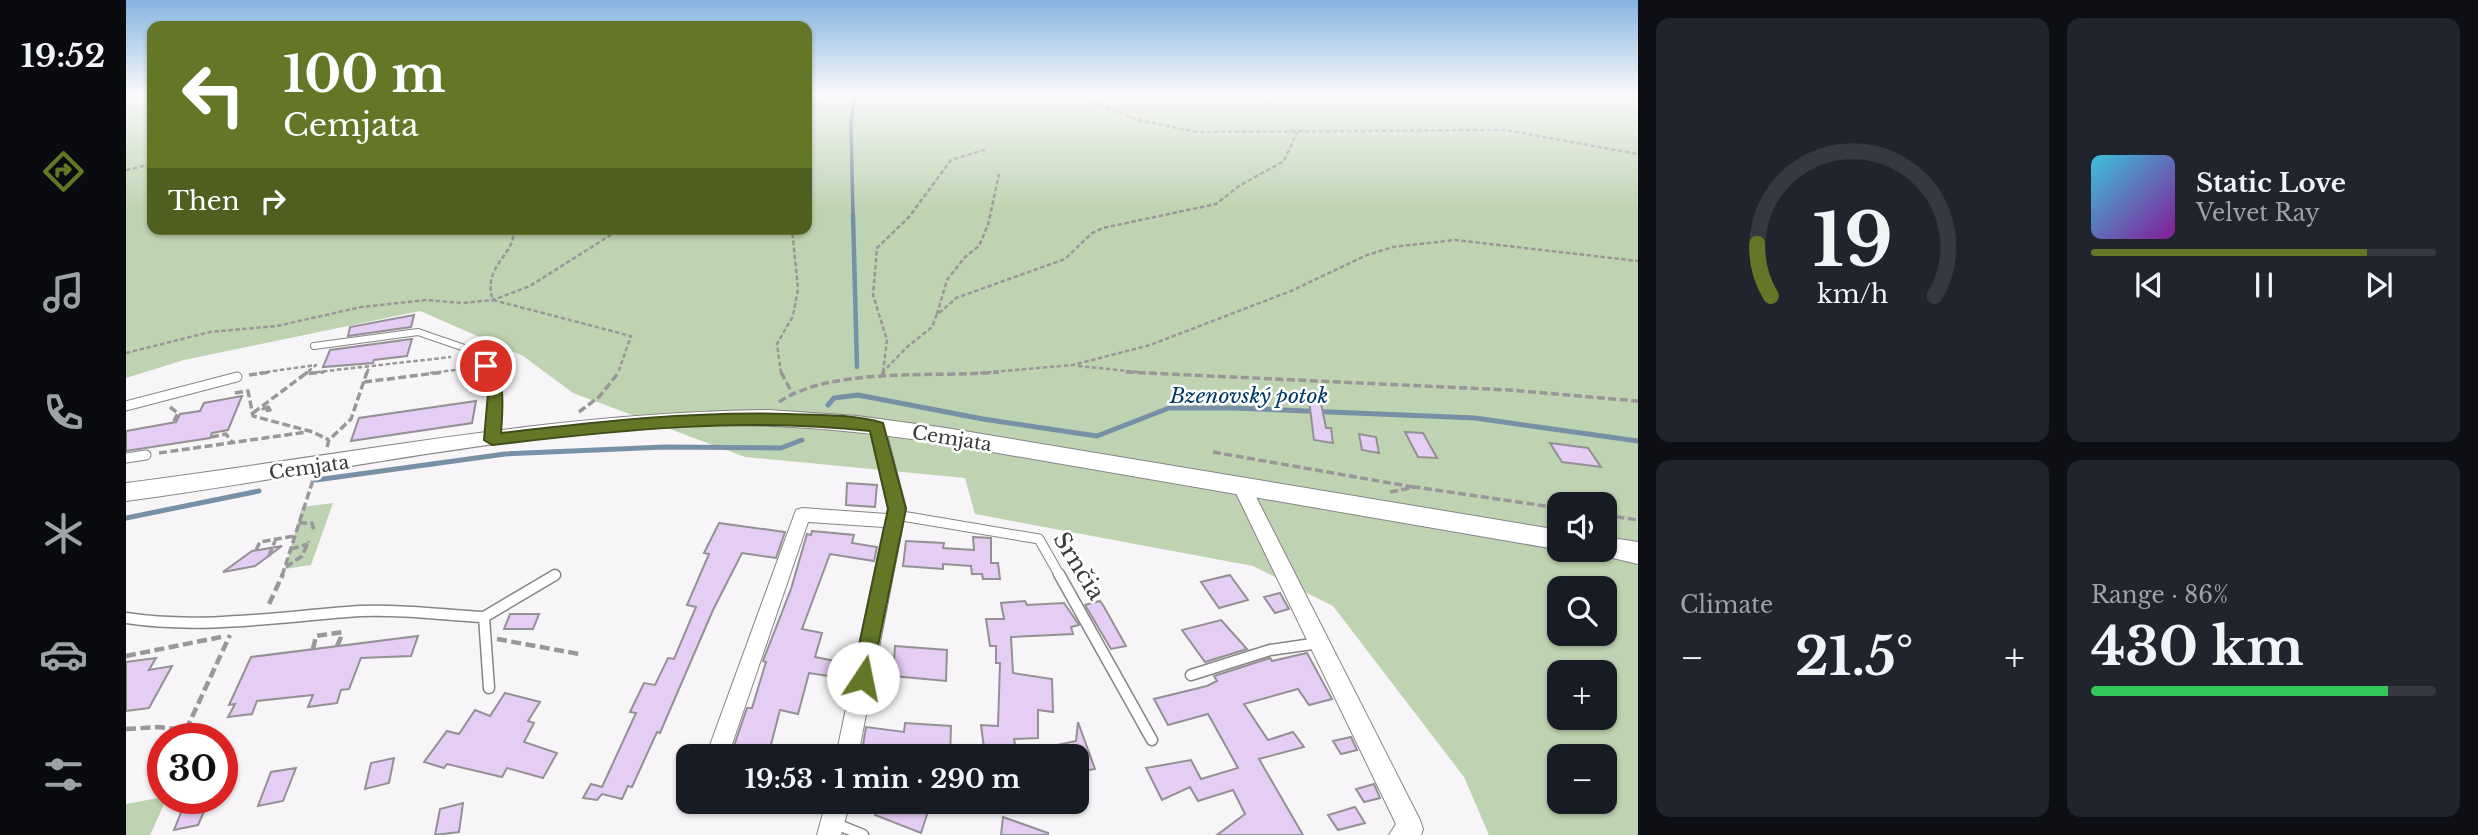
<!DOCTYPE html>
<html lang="en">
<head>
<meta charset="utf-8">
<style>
	:root { --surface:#171b24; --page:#20242c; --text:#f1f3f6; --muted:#9ea1a6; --line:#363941; --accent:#637727 }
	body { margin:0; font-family:"Libre Baskerville",serif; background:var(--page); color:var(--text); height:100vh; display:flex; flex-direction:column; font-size:26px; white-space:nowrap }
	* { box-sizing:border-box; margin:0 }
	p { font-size:23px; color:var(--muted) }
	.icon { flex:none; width:38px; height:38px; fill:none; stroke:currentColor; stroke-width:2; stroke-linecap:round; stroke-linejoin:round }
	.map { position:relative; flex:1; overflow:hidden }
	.side { display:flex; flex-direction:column; gap:18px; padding:18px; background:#0d0f14; width:840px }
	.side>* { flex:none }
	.hud { position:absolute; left:21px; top:21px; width:665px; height:214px; border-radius:14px; box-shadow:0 2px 5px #0004; background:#637727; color:#fff; overflow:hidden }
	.controls { position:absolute; left:1421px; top:492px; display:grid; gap:14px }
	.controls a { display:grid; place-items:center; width:70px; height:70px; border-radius:14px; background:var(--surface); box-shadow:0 2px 5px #0004; font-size:35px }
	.speed { position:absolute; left:21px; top:723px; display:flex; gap:14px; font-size:35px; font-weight:700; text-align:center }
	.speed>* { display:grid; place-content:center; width:91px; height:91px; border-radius:50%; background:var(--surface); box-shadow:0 2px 5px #0004; line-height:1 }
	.speed .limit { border:10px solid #d22; background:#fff; color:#111 }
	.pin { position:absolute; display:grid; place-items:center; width:60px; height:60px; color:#fff; margin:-30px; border:4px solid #fff; border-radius:50%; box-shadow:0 2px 7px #0007 }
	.me { position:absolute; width:77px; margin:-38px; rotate:11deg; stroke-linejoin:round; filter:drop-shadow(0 0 5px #0008) }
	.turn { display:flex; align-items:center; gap:24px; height:147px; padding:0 21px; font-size:32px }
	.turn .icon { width:91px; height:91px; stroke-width:2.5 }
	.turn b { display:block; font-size:49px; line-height:60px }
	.then { display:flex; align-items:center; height:66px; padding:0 21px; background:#0003; gap:14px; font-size:26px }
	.big { font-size:52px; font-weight:700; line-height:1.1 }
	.side .widget { flex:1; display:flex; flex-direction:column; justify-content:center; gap:10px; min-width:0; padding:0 24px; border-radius:14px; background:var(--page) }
	.side .dial { align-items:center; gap:0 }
	.dial svg { height:182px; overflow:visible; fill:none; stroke:var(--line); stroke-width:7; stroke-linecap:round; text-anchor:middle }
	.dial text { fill:var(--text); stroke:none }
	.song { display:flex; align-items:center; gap:21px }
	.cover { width:84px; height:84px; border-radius:10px; background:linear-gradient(135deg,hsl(190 70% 55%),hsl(290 70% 35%)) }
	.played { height:7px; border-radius:4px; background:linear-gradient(90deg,var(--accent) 80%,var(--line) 80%) }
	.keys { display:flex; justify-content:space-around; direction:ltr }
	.heat { display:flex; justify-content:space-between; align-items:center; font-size:38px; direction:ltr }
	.charge { height:10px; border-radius:5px; background:linear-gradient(90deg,#34c759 86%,var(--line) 0) }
	.side .tiles { flex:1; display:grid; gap:18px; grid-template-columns:repeat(2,1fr) }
	.trip { position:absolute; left:550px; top:744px; width:413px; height:70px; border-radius:14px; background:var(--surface); box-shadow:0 2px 5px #0004; font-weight:700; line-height:70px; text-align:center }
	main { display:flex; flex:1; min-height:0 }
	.dock { display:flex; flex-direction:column; width:126px; justify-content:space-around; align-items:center; background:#090b0e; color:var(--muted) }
	.dock .icon { width:49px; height:49px }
	.dock .current { color:var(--accent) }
	.dock b { font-size:32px; color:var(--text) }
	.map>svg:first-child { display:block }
</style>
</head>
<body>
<main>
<nav class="dock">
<b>19:52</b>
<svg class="icon current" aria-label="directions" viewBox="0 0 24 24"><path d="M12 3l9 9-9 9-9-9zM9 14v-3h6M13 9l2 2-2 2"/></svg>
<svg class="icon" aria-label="music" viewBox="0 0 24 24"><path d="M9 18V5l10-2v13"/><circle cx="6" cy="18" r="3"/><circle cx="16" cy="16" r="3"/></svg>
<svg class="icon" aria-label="phone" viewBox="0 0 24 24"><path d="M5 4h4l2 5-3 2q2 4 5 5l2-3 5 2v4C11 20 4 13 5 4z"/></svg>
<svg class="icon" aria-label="climate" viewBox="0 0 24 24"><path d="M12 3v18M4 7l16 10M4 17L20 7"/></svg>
<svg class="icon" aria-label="car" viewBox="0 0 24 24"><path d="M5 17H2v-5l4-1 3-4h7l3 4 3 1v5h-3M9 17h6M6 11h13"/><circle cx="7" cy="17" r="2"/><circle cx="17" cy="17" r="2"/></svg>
<svg class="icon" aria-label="filters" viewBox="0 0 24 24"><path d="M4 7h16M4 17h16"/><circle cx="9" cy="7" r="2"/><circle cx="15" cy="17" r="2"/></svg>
</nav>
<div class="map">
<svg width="1512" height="835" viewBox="0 0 1512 835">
	<rect width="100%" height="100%" fill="#f7f5f8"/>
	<!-- green -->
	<path fill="#bed3b1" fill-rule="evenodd" d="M0,94h26v135h655v-135h831v741h-149l-25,-58 -131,-171 -80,-40 -278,-52 -10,-36 -220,-21 -172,-64 -50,-37 -103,-45 -236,49 -58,18zM1433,504h46v46h-46zM1433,588h46v46h-46zM1433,672h46v46h-46zM1433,756h46v46h-46z
		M207,503l-22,62 -26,4 17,-62z
		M37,797l4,1 -17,37h-24v-31z"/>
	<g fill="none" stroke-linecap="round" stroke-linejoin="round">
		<!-- stream-far2 -->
		<path stroke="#7890a6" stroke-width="3.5" d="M727,216l-2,-92 4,-30"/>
		<!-- stream-far1 -->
		<path stroke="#7890a6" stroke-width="4.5" d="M727,215l4,152"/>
		<!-- stream -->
		<path stroke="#7890a6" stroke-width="5" d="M702,405l6,-7 24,-3 125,24 114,17 72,-28h64l242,10 163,23
			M190,480l189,-26 160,-7 116,1 21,-8
			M0,518l133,-27"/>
	</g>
	<!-- building -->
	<path fill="#e6cdf3" stroke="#939194" stroke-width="2" d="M288,315l-3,12 -63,9 2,-9z
		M286,339l-5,17 -33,4 -1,3 -50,4 7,-17z
		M116,396l-14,34 -16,3 -2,5 -84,13v-20l50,-9 4,-8 20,-3 4,-8z
		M1194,398l6,30h5l2,15 -19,-3 -5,-40z
		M350,401l-4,22 -121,18 8,-23z
		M1279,432l18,1 14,25 -19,-1z
		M1233,434l17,3 3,16 -17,-3z
		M1424,443l38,5 13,19 -39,-5z
		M721,483l30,2 -2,22 -29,-2z
		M593,523l66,9 -9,26 -34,-5 -29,57 -53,123 -3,-1 -25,55 -4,-1 -6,13 -20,-5 -5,6 -14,-2 8,-14 11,3 34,-74 -6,-1 14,-29 11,2 13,-27 6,1 22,-52 -9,-2 22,-51 -5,-1z
		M686,531l42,4 -2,8 25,4 -3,14 -44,-7 -28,75 20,4 -7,24 30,6 -3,15 -33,-5 -11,41 -18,-4 -12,46 -35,-7 14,-41h5l14,-46 -3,-1 28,-72 16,-55 4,1z
		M847,537l18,1v25h7l2,16h-17l-1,-5h-10l-1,-8 -28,-2v5l-40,-3 3,-25 38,2 -1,5 31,2z
		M156,546l-27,20 -32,6 29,-21z
		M1104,575l18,25 -29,8 -18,-26z
		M1154,593l9,16 -14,4 -11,-16z
		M899,601l2,4 37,-2 15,22 -8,2 2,7 -62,3 2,36 39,6 1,33 -15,-2v28l-24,1 3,17h-32l-4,-31 17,1 2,-63h-4v-17h-6l-4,-27h18l-3,-16z
		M974,601l3,4 23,41 -15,3 -26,-44z
		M384,614h29l-6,15h-29z
		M1095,620l26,29 -42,13 -23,-32z
		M292,636l-7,20 -50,2 -12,31 -8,1 -4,13 -29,4 5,-12 -56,6 -5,13 -24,3 7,-13 -6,1 22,-48z
		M769,646l52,4 -1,31 -53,-5z
		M1181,653l25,46 -23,6 -11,-16 -54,15 24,36 25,-8 11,15 -45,12 44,76h-86l28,-21 -12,-24 -35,11 -8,-14 -28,13 -16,-32 45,-8 10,19 37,-11 -30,-54 -40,11 -14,-26 53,-13 10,-5 -3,-5 56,-18 2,3z
		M30,658l-7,12 23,-4 -23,42 -23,3v-49z
		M379,693l35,9 -12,19 6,2 -10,19 33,11 -14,25 -36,-10 -5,9 -55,-13 -3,4 -20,-6 23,-31 12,3 16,-24 15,6z
		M952,722l17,47 -19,3v-16h-41l-1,-6 42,-9z
		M779,723l46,3 -1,30h-80l2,-9 -9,-2 3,-18 38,5z
		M1225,737l6,13 -16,4 -8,-13z
		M268,758l-5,25 -24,6 6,-26z
		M170,768l-13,33 -25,5 13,-34z
		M1248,784l6,14 -16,4 -8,-13z
		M754,802h51l-10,31 -46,-18z
		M337,803l-4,29 -24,3 5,-26z
		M81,805l-9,20 -24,5 8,-20z
		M1229,807l10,16 -27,7 -10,-15z
		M877,817l45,16v2h-47z"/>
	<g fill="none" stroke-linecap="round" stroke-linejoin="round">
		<defs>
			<path id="service-far2" d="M188,346l104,-14 61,21 9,20"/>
			<path id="service-far1" d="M361,372l9,21 -4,47
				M0,406l111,-29
				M0,458l20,-3
				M770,515l143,24 21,37"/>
			<path id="service" d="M933,574l93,166
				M358,617l71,-42
				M358,617l5,71
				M0,618c77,12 158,-2 235,-7 40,-2 83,4 123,6
				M1065,675l79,-25 49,-7
				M710,824l27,11"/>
			<path id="minor" d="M751,422l8,5 21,81 -48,248h-22l48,-229 -76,-5 -80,234h-22l90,-246 6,-2 85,6 1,-6 -19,-81z
				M1116,481l6,2 3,4 169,333 3,9 -2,6h-32l7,-11 -163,-337 3,-4z
				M700,802h24l-9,33h-24z"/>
			<path id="secondary" d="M643,410l88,6 89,12 613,102 2,20 -615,-106c-86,-13 -172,-22 -259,-18 -188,8 -374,50 -561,75v-18c215,-27 426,-71 643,-73z
				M1479,537l33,5v22l-42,-10 -3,-4h12z"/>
		</defs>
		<!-- service-far2 casing -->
		<use href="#service-far2" stroke="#868487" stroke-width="8"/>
		<!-- service-far1 casing -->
		<use href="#service-far1" stroke="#868487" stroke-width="11"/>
		<!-- service casing -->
		<use href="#service" stroke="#868487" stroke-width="13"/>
		<!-- minor casing -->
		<use href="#minor" stroke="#868487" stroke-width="2"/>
		<!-- secondary casing -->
		<use href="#secondary" stroke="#868487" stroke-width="2"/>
		<!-- path-far2 -->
		<path stroke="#999799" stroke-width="2.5" stroke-dasharray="4.5 2.5" stroke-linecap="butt" d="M947,94l69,27 55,11 308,-2 133,24
			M681,111l20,-17
			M0,170l26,-6
			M387,229c5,24 -32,37 -20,71l138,36 -13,37
			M811,314l10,-34 18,-23 14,-11 9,-21 11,-51
			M0,353l84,-21 67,-6 84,-19 66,-7 35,3 31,-3 37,-14 90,-57
			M952,366l70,7
			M757,372l4,-32 -14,-45 4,-47 32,-31 42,-57 36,-11
			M133,373l57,-8 -10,8
			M183,373l142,-16
			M241,373l2,-6
			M304,373l43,-5
			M655,373l-4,-29 16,-28 5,-27 -6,-60
			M756,373l25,-26 25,-20 4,-11 20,-18 109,-39 27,-26 11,-5 113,-24 23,-18 45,-25 13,-29
			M854,373l93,-8 77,-20 141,-54 76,-36 26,-8 62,-7 183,21"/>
		<!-- path-far1 -->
		<path stroke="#999799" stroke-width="3.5" stroke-dasharray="8 3.5" stroke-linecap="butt" d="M655,372l11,21
			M1000,372l383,18 129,11
			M179,374l3,-2
			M756,374l2,-2
			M123,375l22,-3
			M238,382l80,-10
			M109,393l13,-2 5,25 60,16 16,8
			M653,402c53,-36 157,-24 220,-30
			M44,407l8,6 -5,10
			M142,407l2,3 -7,1v-2z
			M453,412l21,-16 19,-24
			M127,413l52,-39 19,-2
			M85,437l15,-3 6,8
			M201,447l2,-7 22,-21 16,-47
			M1087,452l200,35
			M33,453l148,-21
			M1264,492l25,-5 144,21
			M1479,515l33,5
			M173,523h13l2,8
			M165,549l17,-5
			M130,550l4,-8 34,-6
			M143,556l6,-15
			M160,567l16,-11 7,-15
			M156,576l31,-96"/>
		<!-- path -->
		<path stroke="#999799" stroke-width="4.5" stroke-dasharray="10 4.5" stroke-linecap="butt" d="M143,604l14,-30
			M371,639l82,15
			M211,646l6,-13
			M187,649l3,-13 27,-4
			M0,656l95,-19
			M0,729l33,-2 59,7
			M60,730l44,-95"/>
		<!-- service-far2 -->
		<use href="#service-far2" stroke="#fff" stroke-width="6"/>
		<!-- service-far1 -->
		<use href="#service-far1" stroke="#fff" stroke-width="9"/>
		<!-- service -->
		<use href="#service" stroke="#fff" stroke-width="10"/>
		<!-- minor -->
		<use href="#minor" fill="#fff" fill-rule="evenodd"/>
		<!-- secondary -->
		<use href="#secondary" fill="#fff" fill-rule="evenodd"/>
	</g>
	<!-- sky -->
	<linearGradient id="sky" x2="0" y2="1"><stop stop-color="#85b4e0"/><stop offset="0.45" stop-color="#fbfafc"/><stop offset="1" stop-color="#fbfafc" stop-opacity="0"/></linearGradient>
	<rect width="1512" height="210" fill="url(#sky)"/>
	<!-- route -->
	<path fill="#637727" stroke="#404d19" stroke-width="2" d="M360,361c22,8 16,54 15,72 96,-11 190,-22 286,-19 31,1 66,0 96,9l23,86 -36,176 -7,2 -8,-2 -3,-7 36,-169 -18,-78c-127,-14 -251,-1 -378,14l-8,-5 4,-47 -9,-27z"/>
	<g text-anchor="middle" stroke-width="5" stroke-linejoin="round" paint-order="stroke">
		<!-- street labels -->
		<g font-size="19" fill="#3c3b3c" stroke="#fff">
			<text transform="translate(826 438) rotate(9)" y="7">Cemjata</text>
			<text transform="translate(183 467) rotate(-8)" y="7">Cemjata</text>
		</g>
		<!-- water labels -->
		<g font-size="21" font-style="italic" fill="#003961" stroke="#fff">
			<text x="1123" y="403">Bzenovský potok</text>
		</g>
		<!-- near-street labels -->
		<g font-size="23" fill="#3c3b3c" stroke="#fff">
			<text transform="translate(953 566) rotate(58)" y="8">Srnčia</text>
		</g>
	</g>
</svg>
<div class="controls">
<a><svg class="icon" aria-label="sound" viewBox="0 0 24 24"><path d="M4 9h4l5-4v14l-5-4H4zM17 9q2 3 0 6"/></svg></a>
<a><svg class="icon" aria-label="search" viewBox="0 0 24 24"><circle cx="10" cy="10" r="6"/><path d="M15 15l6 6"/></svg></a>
<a>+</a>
<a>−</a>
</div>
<div class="speed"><div class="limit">30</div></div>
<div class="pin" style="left:360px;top:366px;background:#d93025"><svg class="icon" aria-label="arrive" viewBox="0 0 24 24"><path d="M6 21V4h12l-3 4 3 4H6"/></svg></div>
<svg class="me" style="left:737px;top:678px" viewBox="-20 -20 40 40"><circle r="19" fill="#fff"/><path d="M0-13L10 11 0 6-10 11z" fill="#637727"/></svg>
<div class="trip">19:53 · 1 min · 290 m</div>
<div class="hud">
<div class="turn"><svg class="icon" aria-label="left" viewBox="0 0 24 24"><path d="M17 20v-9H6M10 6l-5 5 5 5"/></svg><div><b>100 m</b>Cemjata</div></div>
<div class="then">Then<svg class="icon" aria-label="right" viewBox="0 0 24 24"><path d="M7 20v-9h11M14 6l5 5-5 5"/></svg></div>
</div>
</div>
<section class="side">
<div class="tiles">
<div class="widget dial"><svg viewBox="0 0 100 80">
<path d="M14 69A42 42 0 1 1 86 69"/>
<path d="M14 69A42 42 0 0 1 8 46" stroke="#637727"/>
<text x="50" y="56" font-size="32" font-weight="700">19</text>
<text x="50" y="72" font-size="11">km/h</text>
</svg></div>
<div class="widget">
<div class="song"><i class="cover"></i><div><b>Static Love</b><p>Velvet Ray</p></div></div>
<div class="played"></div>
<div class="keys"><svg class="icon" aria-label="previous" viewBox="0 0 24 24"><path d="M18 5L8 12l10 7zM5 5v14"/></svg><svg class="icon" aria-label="pause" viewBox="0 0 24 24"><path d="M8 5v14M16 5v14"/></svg><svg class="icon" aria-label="next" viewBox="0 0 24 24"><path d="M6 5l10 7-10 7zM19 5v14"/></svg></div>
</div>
<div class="widget"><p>Climate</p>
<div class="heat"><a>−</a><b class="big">21.5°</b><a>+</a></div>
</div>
<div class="widget"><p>Range · 86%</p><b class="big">430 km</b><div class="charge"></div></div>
</div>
</section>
</main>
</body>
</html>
